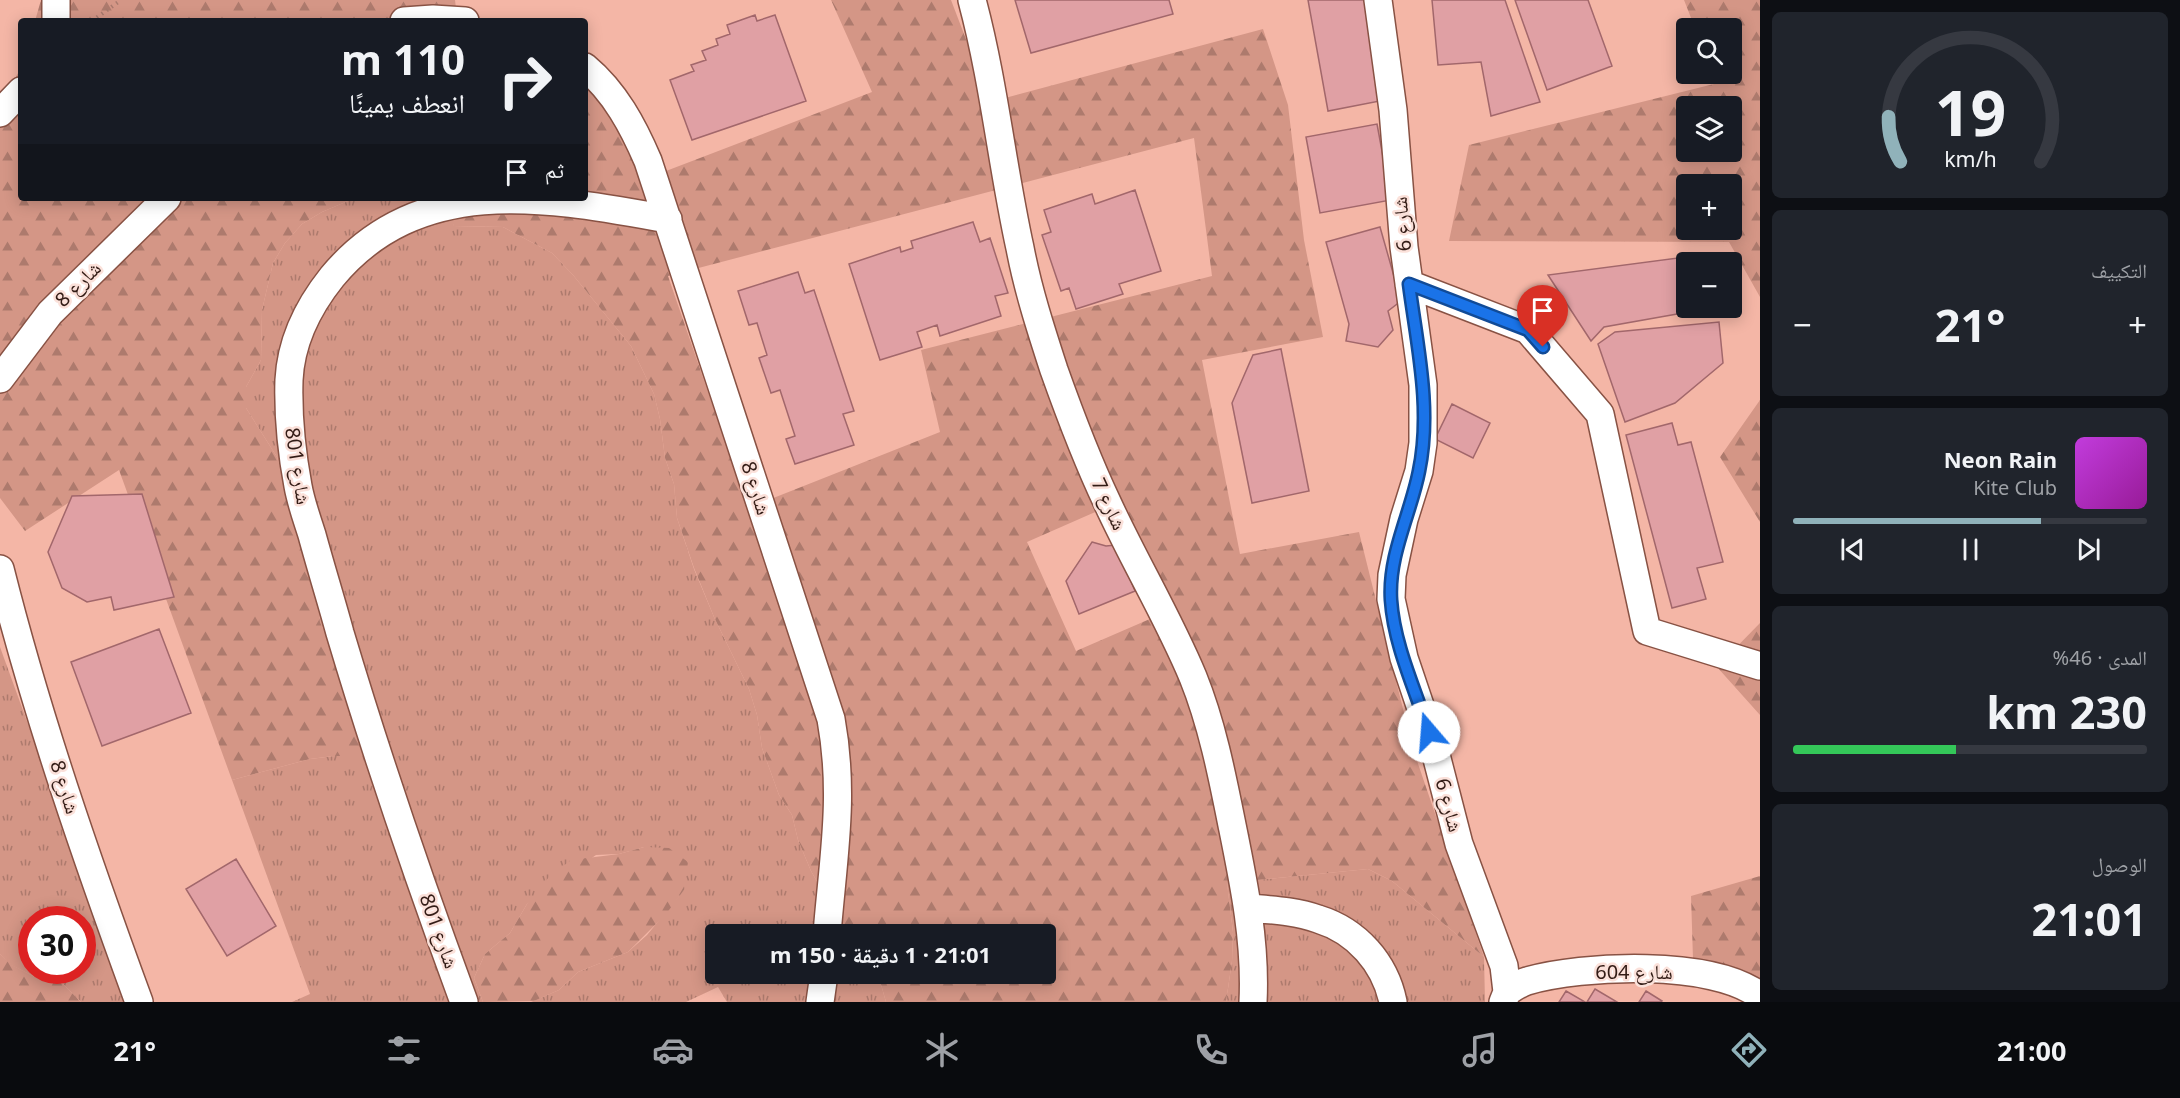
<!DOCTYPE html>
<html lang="ar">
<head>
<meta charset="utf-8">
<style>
	:root { --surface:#171b24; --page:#20242c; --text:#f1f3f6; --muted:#9ea1a6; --line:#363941; --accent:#90b2ba }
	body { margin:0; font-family:"Noto Sans","Noto Naskh Arabic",sans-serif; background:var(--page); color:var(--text); direction:rtl; height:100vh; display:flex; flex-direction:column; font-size:22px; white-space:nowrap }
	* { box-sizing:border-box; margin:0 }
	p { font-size:20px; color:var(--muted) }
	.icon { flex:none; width:33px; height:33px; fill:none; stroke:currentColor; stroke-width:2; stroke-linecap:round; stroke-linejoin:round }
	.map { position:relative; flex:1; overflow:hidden; direction:ltr }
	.side { display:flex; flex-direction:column; gap:12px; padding:12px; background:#0d0f14; width:420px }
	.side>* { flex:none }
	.guide { position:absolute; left:18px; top:18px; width:570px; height:183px; border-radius:6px; box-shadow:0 3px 15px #0003; direction:rtl; background:#171b24; color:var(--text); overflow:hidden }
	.buttons { position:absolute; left:1676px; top:18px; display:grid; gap:12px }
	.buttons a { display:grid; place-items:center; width:66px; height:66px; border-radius:6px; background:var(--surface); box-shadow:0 3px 15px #0003; font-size:30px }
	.speed { position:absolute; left:18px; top:906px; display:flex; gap:12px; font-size:30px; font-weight:700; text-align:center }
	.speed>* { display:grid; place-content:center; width:78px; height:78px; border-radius:50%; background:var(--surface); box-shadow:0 3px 15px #0003; line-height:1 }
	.speed .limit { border:9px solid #d22; background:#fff; color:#111 }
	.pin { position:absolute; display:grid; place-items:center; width:51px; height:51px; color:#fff; margin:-62px -26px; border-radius:50% 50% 50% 0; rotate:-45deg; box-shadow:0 0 6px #0007 }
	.pin .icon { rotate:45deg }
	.me { position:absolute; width:66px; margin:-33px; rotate:342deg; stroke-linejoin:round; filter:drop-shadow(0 0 4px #0008) }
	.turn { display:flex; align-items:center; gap:21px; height:126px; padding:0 24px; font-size:27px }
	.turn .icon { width:78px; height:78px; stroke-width:2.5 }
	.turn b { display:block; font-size:42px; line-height:51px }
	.then { display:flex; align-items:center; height:57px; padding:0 24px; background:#0003; gap:12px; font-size:22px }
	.big { font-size:45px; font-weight:700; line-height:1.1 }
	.side .tile { flex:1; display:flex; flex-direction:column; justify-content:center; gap:9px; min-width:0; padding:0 21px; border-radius:9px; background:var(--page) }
	.side .dial { align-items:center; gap:0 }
	.dial svg { height:156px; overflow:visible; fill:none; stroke:var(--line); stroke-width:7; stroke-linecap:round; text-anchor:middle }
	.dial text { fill:var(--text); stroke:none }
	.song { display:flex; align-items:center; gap:18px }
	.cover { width:72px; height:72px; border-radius:9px; background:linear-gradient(135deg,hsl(290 70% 55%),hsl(300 70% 35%)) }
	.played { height:6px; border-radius:3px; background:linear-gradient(90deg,var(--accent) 70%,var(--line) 70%) }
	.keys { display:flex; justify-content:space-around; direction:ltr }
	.heat { display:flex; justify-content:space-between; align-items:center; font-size:33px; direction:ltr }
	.charge { height:9px; border-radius:4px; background:linear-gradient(90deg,#34c759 46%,var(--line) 0) }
	.trip { position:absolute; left:705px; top:924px; width:351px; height:60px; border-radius:6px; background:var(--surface); box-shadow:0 3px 15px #0003; font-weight:700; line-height:60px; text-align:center; direction:rtl }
	.tab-bar { display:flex; height:96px; justify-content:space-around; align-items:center; background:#090b0e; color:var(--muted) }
	.tab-bar .icon { width:42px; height:42px }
	.tab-bar .selected { color:var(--accent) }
	.tab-bar b { font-size:27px; color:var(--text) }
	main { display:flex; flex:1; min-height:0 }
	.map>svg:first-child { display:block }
</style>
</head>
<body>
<main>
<section class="side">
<div class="tile dial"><svg viewBox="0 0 100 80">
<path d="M14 69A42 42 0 1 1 86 69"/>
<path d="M14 69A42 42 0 0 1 8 46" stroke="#90b2ba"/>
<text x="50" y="56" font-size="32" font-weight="700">19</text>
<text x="50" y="72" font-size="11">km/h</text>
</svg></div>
<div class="tile"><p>التكييف</p>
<div class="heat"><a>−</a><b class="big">21°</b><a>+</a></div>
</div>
<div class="tile">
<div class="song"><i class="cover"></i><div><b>Neon Rain</b><p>Kite Club</p></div></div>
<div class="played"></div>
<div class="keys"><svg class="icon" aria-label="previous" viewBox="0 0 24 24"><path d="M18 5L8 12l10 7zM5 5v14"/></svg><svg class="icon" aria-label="pause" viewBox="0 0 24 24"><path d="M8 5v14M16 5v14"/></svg><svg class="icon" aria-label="next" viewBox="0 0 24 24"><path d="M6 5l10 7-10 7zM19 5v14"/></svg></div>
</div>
<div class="tile"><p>المدى · 46%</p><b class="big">230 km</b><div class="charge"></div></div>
<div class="tile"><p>الوصول</p><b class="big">21:01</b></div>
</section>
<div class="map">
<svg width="1760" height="1002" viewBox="0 0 1760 1002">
	<defs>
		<pattern id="grass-tufts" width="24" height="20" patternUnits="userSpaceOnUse" patternTransform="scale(1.5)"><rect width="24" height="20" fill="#d49686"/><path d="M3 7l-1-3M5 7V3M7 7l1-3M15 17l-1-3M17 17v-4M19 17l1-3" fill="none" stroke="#ad7a6d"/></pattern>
		<pattern id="forest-firs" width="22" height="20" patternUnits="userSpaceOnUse" patternTransform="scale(1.5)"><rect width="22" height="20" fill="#d49686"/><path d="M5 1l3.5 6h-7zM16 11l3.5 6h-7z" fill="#ad7a6d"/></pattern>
	</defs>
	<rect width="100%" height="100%" fill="#f4b6a6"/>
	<!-- grass -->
	<path fill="url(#grass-tufts)" fill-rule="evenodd" d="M355,198h95l4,28 49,1 49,26 21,22 58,71 23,48 6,25 5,39 9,26 3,34 17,51 20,48 35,72 8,26 5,33 17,47 13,20 6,25 13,31 36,63h-131v40h162l8,28h-159l-9,-15 -32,15h-155l28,-12 19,-18 50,-20 19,-17 37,-45 -40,-43 -25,7 -23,1 -69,49 -17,29 -25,21 -11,24 9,24h-191l18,-8 -78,-214 78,-21 24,-3 -4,-113 -10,-21 -3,-25 -24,-91 -16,-49 -31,-49v-21l15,-27 1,-50 11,-47 12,-20 17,-19 20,-12z
		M0,647l129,355h-48l-21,-21 -25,-4 -24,-12 -11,-11zM32,920h50v50h-50z
		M1368,869l24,12 92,76 1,45h-259l6,-41 1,-29 -6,-49z"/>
	<!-- forest -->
	<path fill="url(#forest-firs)" fill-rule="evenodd" d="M41,0h414l2,16 36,5h-458z
		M831,0h120l39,102 273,-73 25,76 16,135 19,97 -121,23 38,194 119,-22 54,217 71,208 -92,-76 -24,-12 -141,14 6,49 -1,29 -6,41h-340l-8,-28h168v-40h-199l-36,-63 -13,-31 -6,-25 -13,-20 -17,-47 -5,-33 -8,-26 -35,-72 -20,-49 -17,-50 -3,-34 -9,-26 -5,-39 -6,-25 -23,-48 -58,-71 -21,-22 -49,-26 -49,-1 -10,-24 141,-4v-136l71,85 10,24 206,-79zM1194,138l18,138 -291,74 19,82 -192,76 -80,-232zM1118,502l48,110 -90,39 -49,-109z
		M1684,0h76v297l-31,-55 -280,-1 20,-96 249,-62 -4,-9h17v-46h-36zM1731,106v46h-45v-46zM1731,184v46h-45v-46z
		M21,68v130h334l-33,14 -20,12 -17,19 -12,20 -11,47 -1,50 -15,27v21l31,49 16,49 24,91 3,25 53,112 -11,22h-28l-24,3 -78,21 -113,-310 -94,61 -25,-33v-394z
		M1760,400v122l-40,-65z
		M1760,623v92l-43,-48z
		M644,847l25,1 19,14 -4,28 -18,24 -38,38 -50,20 -19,18 -25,11 -51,1 -9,-24 11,-24 25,-21 17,-29 22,-27 22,-17 48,-6z
		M1760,876v116l-67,-33 -2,-63z
		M0,954l12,11 23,12 25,4 21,21h-81z"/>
	<!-- building -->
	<path fill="#e0a0a4" stroke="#a2676b" stroke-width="1.5" d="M1015,0h154l4,14 -142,39z
		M1308,0h59l18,100 -57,11z
		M1432,0h73l35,102 -49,14 -10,-54 -43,3z
		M1515,0h73l24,66 -65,24z
		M755,15l2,6 18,-6 31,86 -114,39 -22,-60 24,-9 -3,-6 15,-5 -4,-9 16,-6 -2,-6 14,-5 -3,-9z
		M1377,124l14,76 -71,13 -14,-76z
		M1135,190l26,81 -42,13 4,10 -47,15 -7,-21 -8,3 -19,-56 9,-3 -7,-22 48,-16 3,10z
		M973,222l7,20 10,-4 18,55 -13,3 6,20 -61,20 -3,-11 -20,7 5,15 -42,13 -31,-96 51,-17 1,5 12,-4 -2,-7z
		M1380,227l21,74 -13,10 5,19 -15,17 -32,-6 3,-17 -23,-82z
		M1693,256l2,6h-9v46h25l-107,19 -13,14 -43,-66z
		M798,272l7,21 9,-3 40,121 -11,3 11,31 -59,19 -9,-25 9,-3 -15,-46 -9,3 -12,-35 8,-3 -10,-32 -8,2 -11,-34z
		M1719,322l4,41 -48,40 -50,19 -27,-78 17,-12z
		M1281,349l28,142 -57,12 -20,-100 21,-48z
		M1452,404l38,19 -17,35 -38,-19z
		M1672,423l6,22 13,-3 32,120 -26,6 9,31 -34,9 -46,-173z
		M142,494l32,103 -60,13 -3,-13 -24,5 -25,-14 -14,-36 24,-56z
		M1092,542l14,4 10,-1 19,46 -56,23 -13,-33z
		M159,629l32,84 -89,33 -31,-84z
		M236,859l40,67 -49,30 -41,-67z
		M1595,989l22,13h-30z
		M1566,991l19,11h-26z
		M1646,991l16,10 -1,1h-22z"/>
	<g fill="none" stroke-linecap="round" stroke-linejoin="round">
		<defs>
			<path id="street" d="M972,0c22,82 30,166 48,248 8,42 21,82 34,122 16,45 33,90 53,132 27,59 61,115 86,175 19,47 29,98 39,148 12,59 24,117 21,177
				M1378,0l15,110 11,137 19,138v58l-4,28 -15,48 -12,56 -1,24 13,59 30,89 25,97 45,122 3,26 -4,10
				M56,21v-21
				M404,21l29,-2 32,2
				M585,67c30,25 48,59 63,94l183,558c14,77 2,139 -4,215
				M0,113l21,-22
				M1409,284l119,46 72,84 47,217 113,35
				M0,379l50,-66 117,-115
				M0,569c37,147 87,291 139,433
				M1249,908c23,2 47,3 69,11 39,12 67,44 75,83
				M1507,992c6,-4 13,-9 20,-11 55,-16 186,-22 233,15
				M464,1002c-45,-122 -87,-245 -124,-369 -9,-33 -19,-65 -28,-98 -5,-16 -11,-32 -14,-49 -6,-32 -10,-73 -9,-106 2,-40 19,-73 43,-103 88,-106 218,-79 336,-58
				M820,1002l4,-28"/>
		</defs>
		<!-- street casing -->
		<use href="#street" stroke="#885244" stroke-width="30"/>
		<!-- path -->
		<path stroke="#a8796d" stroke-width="4" stroke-dasharray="1.5 4.5" stroke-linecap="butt" d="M92,21l29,-21"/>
		<!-- street -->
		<use href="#street" stroke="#fff" stroke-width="27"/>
	</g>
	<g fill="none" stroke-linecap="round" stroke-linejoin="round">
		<defs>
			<path id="route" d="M1429,732c-14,-43 -35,-87 -38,-132 -3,-45 20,-87 28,-129 13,-62 -2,-126 -10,-187l119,46 15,17"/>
		</defs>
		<!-- route casing -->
		<use href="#route" stroke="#114b97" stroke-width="15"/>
		<!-- route -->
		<use href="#route" stroke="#1a73e8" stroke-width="10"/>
	</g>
	<g text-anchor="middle" stroke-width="5" stroke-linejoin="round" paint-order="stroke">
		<!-- street labels -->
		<g font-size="20" fill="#331c16" stroke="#fbe1da">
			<text transform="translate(1402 224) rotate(-95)" y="7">شارع 6</text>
			<text transform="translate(78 284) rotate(-45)" y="7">شارع 8</text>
			<text transform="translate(298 466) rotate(81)" y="7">شارع 801</text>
			<text transform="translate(756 488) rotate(72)" y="7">شارع 8</text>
			<text transform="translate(1109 504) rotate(65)" y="7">شارع 7</text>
			<text transform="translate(65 787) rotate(72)" y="7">شارع 8</text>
			<text transform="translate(1449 805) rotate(75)" y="7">شارع 6</text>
			<text transform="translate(439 931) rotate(70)" y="7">شارع 801</text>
			<text x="1634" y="979">شارع 604</text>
		</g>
	</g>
</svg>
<div class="buttons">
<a><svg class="icon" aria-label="search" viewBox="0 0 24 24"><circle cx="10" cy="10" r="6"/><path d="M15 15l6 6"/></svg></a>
<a><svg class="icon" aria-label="layers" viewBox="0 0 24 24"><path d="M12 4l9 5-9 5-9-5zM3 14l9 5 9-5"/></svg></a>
<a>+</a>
<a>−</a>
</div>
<div class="speed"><div class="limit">30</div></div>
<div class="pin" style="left:1543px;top:347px;background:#d93025"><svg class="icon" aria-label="arrive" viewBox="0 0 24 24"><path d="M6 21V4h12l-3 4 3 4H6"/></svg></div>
<svg class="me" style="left:1429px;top:732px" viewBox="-20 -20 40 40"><circle r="19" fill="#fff"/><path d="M0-13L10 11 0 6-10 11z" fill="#1a73e8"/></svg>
<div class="trip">21:01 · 1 دقيقة · 150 m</div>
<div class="guide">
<div class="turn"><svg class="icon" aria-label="right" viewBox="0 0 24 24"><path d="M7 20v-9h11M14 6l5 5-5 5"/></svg><div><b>110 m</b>انعطف يمينًا</div></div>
<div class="then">ثم<svg class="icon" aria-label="arrive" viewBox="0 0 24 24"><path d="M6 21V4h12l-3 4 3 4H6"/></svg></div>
</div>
</div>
</main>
<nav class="tab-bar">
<b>21:00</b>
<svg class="icon selected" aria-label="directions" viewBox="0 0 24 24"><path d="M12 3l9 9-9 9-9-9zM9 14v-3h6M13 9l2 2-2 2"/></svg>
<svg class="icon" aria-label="music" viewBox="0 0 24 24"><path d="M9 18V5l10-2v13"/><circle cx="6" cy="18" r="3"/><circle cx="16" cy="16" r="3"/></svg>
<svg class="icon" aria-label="phone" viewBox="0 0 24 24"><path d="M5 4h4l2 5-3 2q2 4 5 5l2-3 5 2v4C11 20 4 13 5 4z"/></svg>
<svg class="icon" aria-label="climate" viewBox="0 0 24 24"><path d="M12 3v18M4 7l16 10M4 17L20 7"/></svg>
<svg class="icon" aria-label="car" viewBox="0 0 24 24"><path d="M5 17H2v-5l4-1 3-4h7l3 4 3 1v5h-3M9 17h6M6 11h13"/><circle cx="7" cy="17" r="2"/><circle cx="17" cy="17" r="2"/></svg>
<svg class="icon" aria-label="filters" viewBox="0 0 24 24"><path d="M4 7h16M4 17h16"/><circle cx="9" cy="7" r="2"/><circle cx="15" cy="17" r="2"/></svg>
<b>21°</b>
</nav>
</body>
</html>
